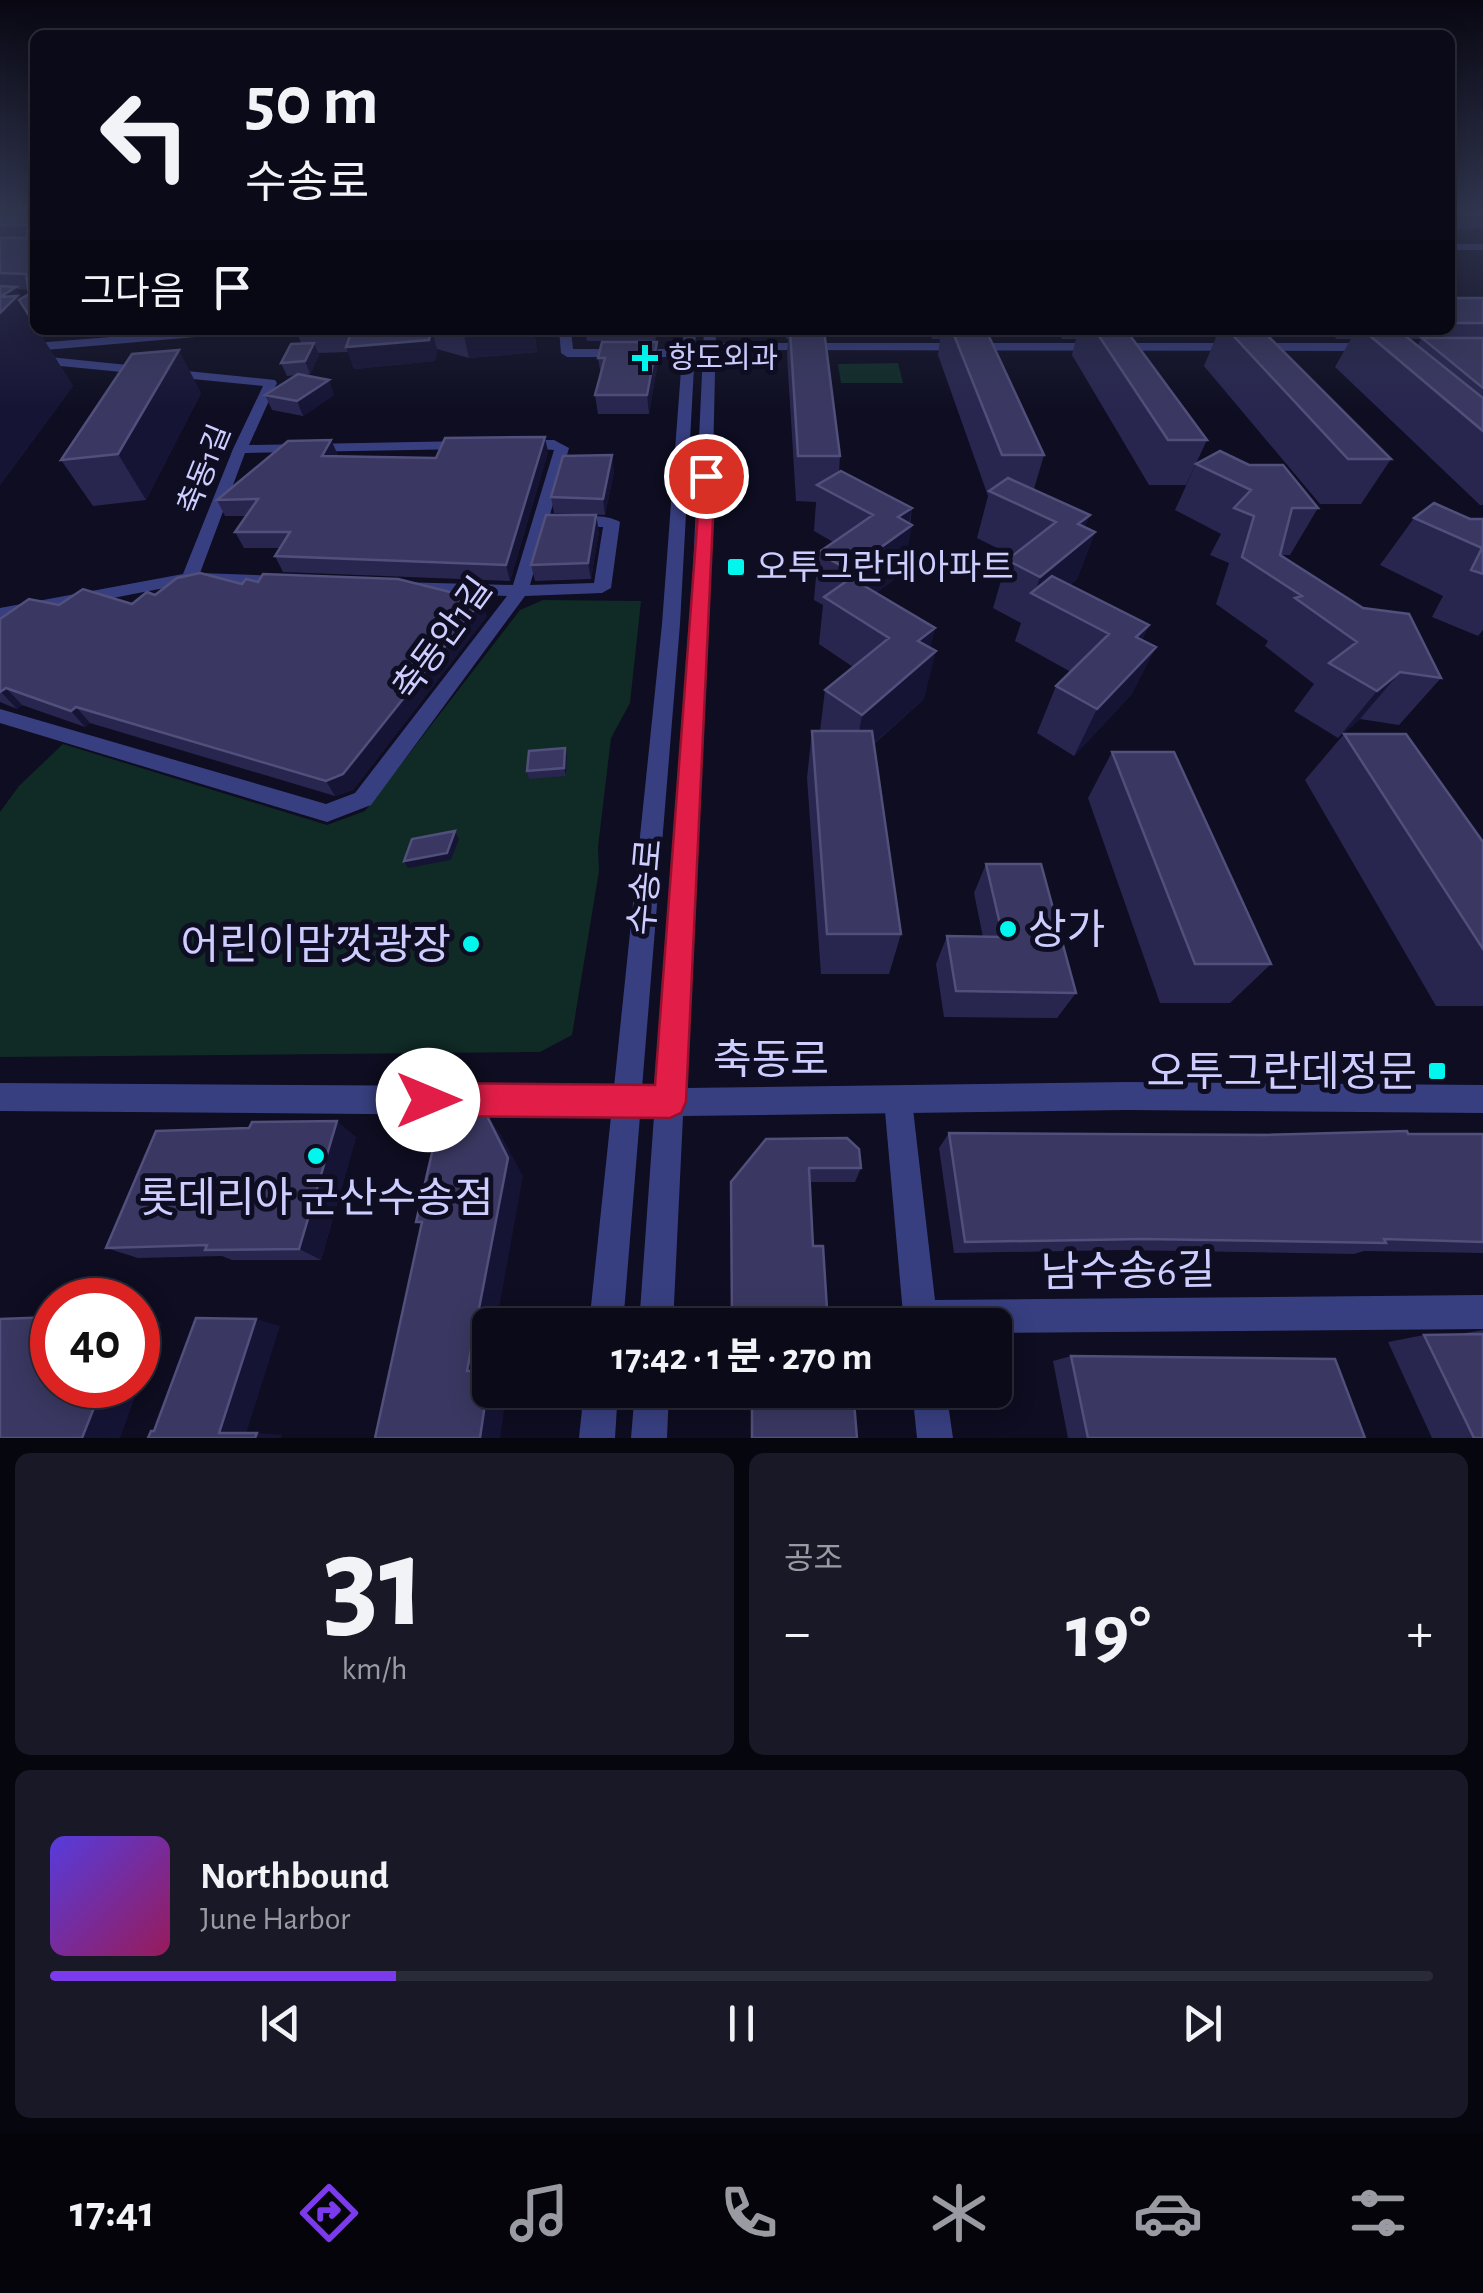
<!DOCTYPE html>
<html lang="ko">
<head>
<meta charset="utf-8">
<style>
	:root { --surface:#0a0a19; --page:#181826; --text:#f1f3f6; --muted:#999aa2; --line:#2a2b38; --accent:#7c3aed }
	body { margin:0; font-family:"Alegreya Sans","Noto Sans KR",sans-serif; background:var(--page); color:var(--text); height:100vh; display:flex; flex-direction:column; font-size:38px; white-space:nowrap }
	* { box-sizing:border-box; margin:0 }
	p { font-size:32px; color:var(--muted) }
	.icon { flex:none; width:55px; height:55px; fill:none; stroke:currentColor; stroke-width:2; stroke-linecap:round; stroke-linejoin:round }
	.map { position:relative; height:1438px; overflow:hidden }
	.drawer { display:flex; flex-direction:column; gap:15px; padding:15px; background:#06060e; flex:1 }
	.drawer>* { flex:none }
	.banner { position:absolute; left:30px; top:30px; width:1425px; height:305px; border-radius:15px; box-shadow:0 5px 25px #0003,0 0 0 2px var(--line); background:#0a0a19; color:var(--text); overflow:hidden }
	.speed { position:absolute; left:30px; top:1278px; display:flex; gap:20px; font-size:50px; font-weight:700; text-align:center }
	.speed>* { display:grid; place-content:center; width:130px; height:130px; border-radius:50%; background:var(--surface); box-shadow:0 5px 25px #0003,0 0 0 2px var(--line); line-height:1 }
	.speed .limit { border:15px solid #d22; background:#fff; color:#111 }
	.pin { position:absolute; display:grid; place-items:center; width:85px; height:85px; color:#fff; margin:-42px; border:5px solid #fff; border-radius:50%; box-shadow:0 2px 10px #0007 }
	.me { position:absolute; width:110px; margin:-55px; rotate:90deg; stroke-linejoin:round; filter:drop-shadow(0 0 8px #0008) }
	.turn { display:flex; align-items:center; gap:35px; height:210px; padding:0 50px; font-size:45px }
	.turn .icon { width:130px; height:130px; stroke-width:2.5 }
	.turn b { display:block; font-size:70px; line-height:85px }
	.then { display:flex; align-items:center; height:95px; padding:0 50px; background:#0003; gap:20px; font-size:38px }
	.big { font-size:75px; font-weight:700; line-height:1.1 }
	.drawer .widget { flex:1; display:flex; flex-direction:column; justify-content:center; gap:15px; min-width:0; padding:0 35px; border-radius:15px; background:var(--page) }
	.drawer .dial { align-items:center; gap:0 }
	.dial b { font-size:130px; line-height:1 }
	.song { display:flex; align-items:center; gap:30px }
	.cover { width:120px; height:120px; border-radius:15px; background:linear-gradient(135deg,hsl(250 70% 55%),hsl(330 70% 35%)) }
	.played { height:10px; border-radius:5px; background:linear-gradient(90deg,var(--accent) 25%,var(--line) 25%) }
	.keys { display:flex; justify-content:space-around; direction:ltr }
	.heat { display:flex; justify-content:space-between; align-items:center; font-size:55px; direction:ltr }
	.drawer .tiles { flex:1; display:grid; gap:15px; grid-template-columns:1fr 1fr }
	.widget:last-child { grid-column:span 2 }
	.trip { position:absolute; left:472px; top:1308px; width:540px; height:100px; border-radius:15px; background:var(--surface); box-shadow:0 5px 25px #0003,0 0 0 2px var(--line); font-weight:700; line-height:100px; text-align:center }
	.menu { display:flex; height:160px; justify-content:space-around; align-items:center; background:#04040a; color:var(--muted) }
	.menu .icon { width:70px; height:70px }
	.menu .selected { color:var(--accent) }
	.menu b { font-size:45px; color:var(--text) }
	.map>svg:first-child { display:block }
</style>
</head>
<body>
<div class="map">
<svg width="1483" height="1438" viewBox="0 0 1483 1438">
	<rect width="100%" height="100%" fill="#0e0d21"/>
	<!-- green -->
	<path fill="#102b26" d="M898,363l5,20h-62l-3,-19z
		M543,600l98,1 -11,102 -19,35 -13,109 1,24 -27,164 -32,17 -540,5v-245l19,-26 44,-42 264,81 38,-14 155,-201z"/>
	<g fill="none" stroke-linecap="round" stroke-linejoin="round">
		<!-- minor -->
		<path fill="#383f80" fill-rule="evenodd" d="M200,330h48l-6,3 -220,19 -6,-4 6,-4z
			M559,330h12l2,19h115l6,4 -6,4h-121l-6,-4z
			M710,343h663l6,4 -6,4 -667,-1v-6z
			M0,352l275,28 2,3 -28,62 219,-4 7,4 -7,4 -223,4 -45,120 84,3 8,5 -2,4 -100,-2 -190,37v-12l183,-34 50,-125 30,-63 -263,-26z
			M522,440h32l15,8 -39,137 64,-2 9,-56h-32l-8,-5c13,-8 44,-8 57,0l-9,66 -9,5 -77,3 -154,209 -44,17 -327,-99v-14l326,95 29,-11 152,-197 -104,-5 -6,-1 -3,-4 3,-4 116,3 41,-135 -37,-3 -2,-3z
			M898,1086l10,4 4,10 23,200 548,-5v34l-488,4v-8h-91l-20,-225 4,-10z
			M912,1390h34l7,48h-36z"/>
		<!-- tertiary -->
		<path fill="#383f80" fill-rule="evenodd" d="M1450,244h33v6h-33z
			M684,330h12l-16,294 -38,464h15l35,-497 12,-261h12l-6,261 -25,497 442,-6 356,3v28l-356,-3 -444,6 -10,209h-34l15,-209h-14l-17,209h-34l22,-209 -611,-5v-28l614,4 48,-463z
			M584,1390h34l-3,48h-36z
			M635,1390h34l-2,48h-36z"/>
	</g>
	<!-- wall -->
	<path fill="#28264f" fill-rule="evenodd" d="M0,210h35v120h47l-7,6 -33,1 31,49 -73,99zM17,289l11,1 1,4 -7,4z
		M1450,210h33v19h-33z
		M1450,298h33v207h-3l-145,-138 16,-28h-14l-11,-9h124zM1409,339h12l-4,7z
		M296,330h238l3,22 -68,6 -32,-9 -2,12 -81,8 -6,-17 -30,1 1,2 -9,19 -9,1 33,20 -31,21 -31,-6 -7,-15 32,-20 -10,1 -6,-13 20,-20z
		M585,330h72l-2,12h2l1,19 -9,53h-51l-3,-19 6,-20 -3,-17 9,-17h-20z
		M783,330h41l16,126 -1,17 73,35 -8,64 -28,21 59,35 -5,20 -6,51 -50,45 27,190 -12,40h-68l-14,-196 5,-47h8l5,-41 28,-23 -34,-23 4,-39 -9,-5 4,-47 15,-11 -19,-11 2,-29 -20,-1 -9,-146 1,-16h-2l-1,-9z
		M929,330h57l58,125 -10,34 51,38 10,5 -18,47 -7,6 79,40 -7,15 14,7 -25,48 -57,61 -37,-23 19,-47 15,-14 -56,-31 6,-18 -28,-15 14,-48 6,-4 -36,-18 11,-42 -50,-141 2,-16h-8z
		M1057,330h69l81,110 -21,45h-37l-77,-130 4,-16h-14z
		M1219,330h43l129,129 -30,45h-41l-116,-138z
		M201,393l-55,107 -53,6 -32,-46z
		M331,440l6,16 99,2 112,-6 -38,129 -227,-9 -8,-16 5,-8h-36l-9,-16 12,-16h-22l-8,-16z
		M1196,464l122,44 -28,47h-10l161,123 -42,47 -39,-6 -22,19 -44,-27 20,-27 -49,-38 3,-5 -52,-37 13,-41 -19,-8 11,-21 -46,-24z
		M614,471l-9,44 -51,-2 -3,-16z
		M1414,518l69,1v111l-5,6 -46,-19 11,-21 -63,-31z
		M599,531l-8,48 -56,2 -4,-16z
		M242,584l245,32 -134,174 -18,6 -245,-73 -5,4 -63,-22 -5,4 -17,-7v-83l59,-14 73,-1 23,-9z
		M1344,734l139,108v164h-47l-131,-226z
		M1112,752l159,212 -41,39h-70l-72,-205z
		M567,756l-1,20 -37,3 -2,-8z
		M986,864l90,129 -19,25 -113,-1 -8,-53 11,-28 36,1 -9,-44z
		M949,1133l534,1v119l-119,-2 -10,3 -232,-4 -168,3 -15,-105z
		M356,1137l-35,123h-89l-10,-4 -84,2 -32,-10z
		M766,1139l95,29 -6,14h-45l3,64z
		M1483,1330v108h-51l-44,-96 36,-7 41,-1v-1z
		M1071,1356l294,82h-297l-15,-77z"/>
	<!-- shaded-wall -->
	<path fill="#161435" d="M16,287l10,16 -3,2 12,20v5h3l35,56 -73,99v-188z
		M432,330l5,19 -2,12 -81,8 -8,-22z
		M534,330l3,22 -68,6 -5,-22z
		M657,342l1,19 -9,53 -2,-19z
		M314,343l5,12 -9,19 -5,-13z
		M179,350l22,43 -55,107 -28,-46z
		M329,380l5,15 -31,21 -6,-15z
		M545,437l3,15 -38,129 -4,-16z
		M331,440l7,15 -10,17 -6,-16z
		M612,455l2,16 -9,44 -2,-16z
		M912,508l-4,20 4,-3 -8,47 -55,41 -5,-4 5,-39 49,-53z
		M596,515l3,16 -8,48 -3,-16z
		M1090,515l-11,30 16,-13 -18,47 -28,24 -15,-8 6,-18 38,-53z
		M482,600l5,16 -134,174 -18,6 -9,-15z
		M1149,625l-23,47 10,-35z
		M935,628l-7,30 8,-7 -12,48 -70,62 8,-46 56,-74z
		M1156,647l-25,48 -57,61 23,-47z
		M1400,672l-40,47 -22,19 39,-47z
		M6,688l16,17 -5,4 -16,-17z
		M76,707l14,16 -5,4 -14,-16z
		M565,748l2,8 -1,20 -2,-8z
		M455,831l4,8 -8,21 -43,8 -4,-7z
		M486,1114l15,21 22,41 -27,149h-6v35l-3,17 -20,-6z
		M337,1121l19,16 -35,123 -22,-11z
		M138,1317l24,6 -42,115h-38l21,-53h35z
		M256,1319l24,7 -34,108 -27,-1z
		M490,1373v17h17l-7,48h-20z
		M257,1433l25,2 -1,3h-26z"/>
	<!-- building -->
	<path fill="#3a3862" stroke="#514f7b" stroke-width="2.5" d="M0,210h35v12h-3l3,4v94h-3l-13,-20 10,-6 -3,-20 -26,-1v-35h26l3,-13h-29z
		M1450,210h33v5h-33z
		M0,286l16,1 -16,10z
		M17,296l-17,17v-16z
		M1450,298h33v25h-33z
		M296,330h53l-53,2z
		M352,330h79l-2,10 -83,7z
		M441,330h92l-69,6z
		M790,330h34l16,126h-42z
		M952,330h34l58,125h-42z
		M1095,330h31l81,110h-39z
		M1228,330h34l129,129h-43z
		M1363,330h35l85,68v33z
		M1422,338h61v50z
		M602,342h55l-10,53h-52l10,-37h-7z
		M314,343l-9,18 -24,2 10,-19z
		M179,350l-61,104 -57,6 71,-106z
		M298,374l31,6 -32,21 -32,-6z
		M545,437l-39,128 -231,-9 15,-24h-55l23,-33 -41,1 71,-59 43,-1 -9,16 114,2 9,-20z
		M1220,451l29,14h34l35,43h-26l-12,47 83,53 46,6 32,64 -41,-6 -23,19 -48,-28 28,-21 -62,-44 7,-2 -60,-39 12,-41 -20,-8 17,-18 -55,-26z
		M612,455l-9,44 -52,-2 12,-41z
		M841,471l71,37 -14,9 14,8 -63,45 -31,-17 55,-38 -56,-30z
		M1008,478l82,37 -12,9 17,8 -55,45 -33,-17 49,-38 -67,-31z
		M1434,503l36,16h13v55l-12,-4 11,-22 -68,-30z
		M546,515h50l-8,48 -57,2z
		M200,573l42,11 4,-5 12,3 5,-8 135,5 84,21 -139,174 -17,7 -250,-74 -5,4 -65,-23 -6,4v-73l29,-20 30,6 24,-16 49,15 15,-12 8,3 22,-17z
		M1052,576l97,49 -13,12 20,10 -59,62 -41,-23 53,-52 -78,-41z
		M851,578l84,50 -17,13 18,10 -74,64 -37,-25 64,-52 -65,-41z
		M812,731h60l29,203h-74z
		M1344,734h62l77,108v107z
		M565,748l-1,20 -37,3 2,-20z
		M1112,752h62l97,212h-76z
		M455,831l-8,22 -43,8 8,-22z
		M986,864h55l35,129 -120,-2 -9,-55 56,1z
		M441,1114h45l22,44 -41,213 23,-1 -10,68h-105l47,-216h-6z
		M337,1121l-38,128 -94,1 2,-5 -101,3 50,-117 93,-3 3,-6z
		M1407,1131l1,3h75v108l-99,-3 2,4 -243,-4 -178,3 -16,-109 314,2z
		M847,1138l12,11 2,19h-52l4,78h10l5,79h-96l-1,-143 35,-43z
		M52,1317v68h51l-21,53h-82v-119z
		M196,1318l60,1 -37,114h38l-2,5h-107l3,-7h3z
		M1483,1334v104h-9l-50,-103z
		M1071,1356l264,3 30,79h-277z
		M752,1390h101l4,48h-105z"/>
	<!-- sky -->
	<linearGradient id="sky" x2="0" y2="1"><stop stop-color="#080712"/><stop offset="0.51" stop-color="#30354e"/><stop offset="1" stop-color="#30354e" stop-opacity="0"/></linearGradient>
	<rect width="1483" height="411" fill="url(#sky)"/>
	<!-- route -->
	<path fill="#e11d48" stroke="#92132f" stroke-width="2.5" d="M701,473l14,3 -29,626 -5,11 -11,5 -242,-2 -11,-5 -5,-11 5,-12 11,-5 227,2z"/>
	<!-- markers -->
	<g fill="#01f7ee" stroke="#0e0d21" stroke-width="4">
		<path d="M640 343h10v10h10v10h-10v10h-10v-10h-10v-10h10z"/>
		<rect x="726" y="557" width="20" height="20" rx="5"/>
		<circle cx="1008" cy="929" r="10"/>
		<circle cx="471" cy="944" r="10"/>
		<rect x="1427" y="1061" width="20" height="20" rx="5"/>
		<circle cx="316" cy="1156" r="10"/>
	</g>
	<g text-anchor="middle" stroke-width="10" stroke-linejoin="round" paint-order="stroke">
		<!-- far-poi labels -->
		<g font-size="30" fill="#cdceff" stroke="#0e0d21" text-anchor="start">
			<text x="668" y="368">항도외과</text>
		</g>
		<!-- far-street labels -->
		<g font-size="30" fill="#cdceff" stroke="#0e0d21">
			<text transform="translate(204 469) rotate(-68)" y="10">축동1길</text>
		</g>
		<!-- poi labels -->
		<g font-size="35" fill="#cdceff" stroke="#0e0d21" text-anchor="start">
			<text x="756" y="579">오투그란데아파트</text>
		</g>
		<!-- street labels -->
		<g font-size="35" fill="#cdceff" stroke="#0e0d21">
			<text transform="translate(442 638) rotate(-54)" y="12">축동안1길</text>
			<text transform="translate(645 887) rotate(-85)" y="12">수송로</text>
		</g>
		<!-- near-poi labels -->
		<g font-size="42" fill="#cdceff" stroke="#0e0d21" text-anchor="end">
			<text x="1028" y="944" text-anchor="start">상가</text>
			<text x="451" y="959">어린이맘껏광장</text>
			<text x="1417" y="1086">오투그란데정문</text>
			<text x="316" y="1212" text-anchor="middle">롯데리아 군산수송점</text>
		</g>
		<!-- near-street labels -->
		<g font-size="42" fill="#cdceff" stroke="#0e0d21">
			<text x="771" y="1074">축동로</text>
			<text transform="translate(1128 1270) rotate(-1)" y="15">남수송6길</text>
		</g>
	</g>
</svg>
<div class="speed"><div class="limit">40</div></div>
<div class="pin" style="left:706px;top:476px;background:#d93025"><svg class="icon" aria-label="arrive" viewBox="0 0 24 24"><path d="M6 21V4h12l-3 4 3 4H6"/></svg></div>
<svg class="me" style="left:428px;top:1100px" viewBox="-20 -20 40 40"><circle r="19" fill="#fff"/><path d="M0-13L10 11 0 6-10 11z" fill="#e11d48"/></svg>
<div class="trip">17:42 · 1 분 · 270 m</div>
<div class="banner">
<div class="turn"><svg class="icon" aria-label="left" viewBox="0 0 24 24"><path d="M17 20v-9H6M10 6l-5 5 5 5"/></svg><div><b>50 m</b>수송로</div></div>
<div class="then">그다음<svg class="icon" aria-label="arrive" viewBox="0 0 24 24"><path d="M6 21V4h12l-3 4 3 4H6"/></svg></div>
</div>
</div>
<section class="drawer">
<div class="tiles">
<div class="widget dial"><b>31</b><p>km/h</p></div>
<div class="widget"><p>공조</p>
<div class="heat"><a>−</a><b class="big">19°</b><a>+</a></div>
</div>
<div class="widget">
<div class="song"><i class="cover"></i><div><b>Northbound</b><p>June Harbor</p></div></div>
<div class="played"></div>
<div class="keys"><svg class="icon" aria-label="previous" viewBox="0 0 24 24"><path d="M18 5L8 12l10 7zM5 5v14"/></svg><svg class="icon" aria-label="pause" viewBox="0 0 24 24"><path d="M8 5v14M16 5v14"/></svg><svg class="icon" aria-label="next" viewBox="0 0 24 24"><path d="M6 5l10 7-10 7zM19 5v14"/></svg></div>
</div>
</div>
</section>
<nav class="menu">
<b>17:41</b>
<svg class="icon selected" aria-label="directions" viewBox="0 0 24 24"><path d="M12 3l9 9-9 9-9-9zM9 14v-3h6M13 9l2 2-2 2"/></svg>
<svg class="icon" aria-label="music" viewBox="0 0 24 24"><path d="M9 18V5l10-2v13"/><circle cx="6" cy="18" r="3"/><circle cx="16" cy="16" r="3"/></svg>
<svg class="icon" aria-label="phone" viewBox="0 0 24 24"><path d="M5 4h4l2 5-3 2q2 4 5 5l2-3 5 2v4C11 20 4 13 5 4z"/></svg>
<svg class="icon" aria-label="climate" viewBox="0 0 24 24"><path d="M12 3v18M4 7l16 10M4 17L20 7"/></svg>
<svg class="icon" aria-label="car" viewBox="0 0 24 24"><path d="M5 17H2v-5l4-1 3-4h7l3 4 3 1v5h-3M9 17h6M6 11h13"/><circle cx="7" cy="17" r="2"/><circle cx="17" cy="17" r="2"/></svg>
<svg class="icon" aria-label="filters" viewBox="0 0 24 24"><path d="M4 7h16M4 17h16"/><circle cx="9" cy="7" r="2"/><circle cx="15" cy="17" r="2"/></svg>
</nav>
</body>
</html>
